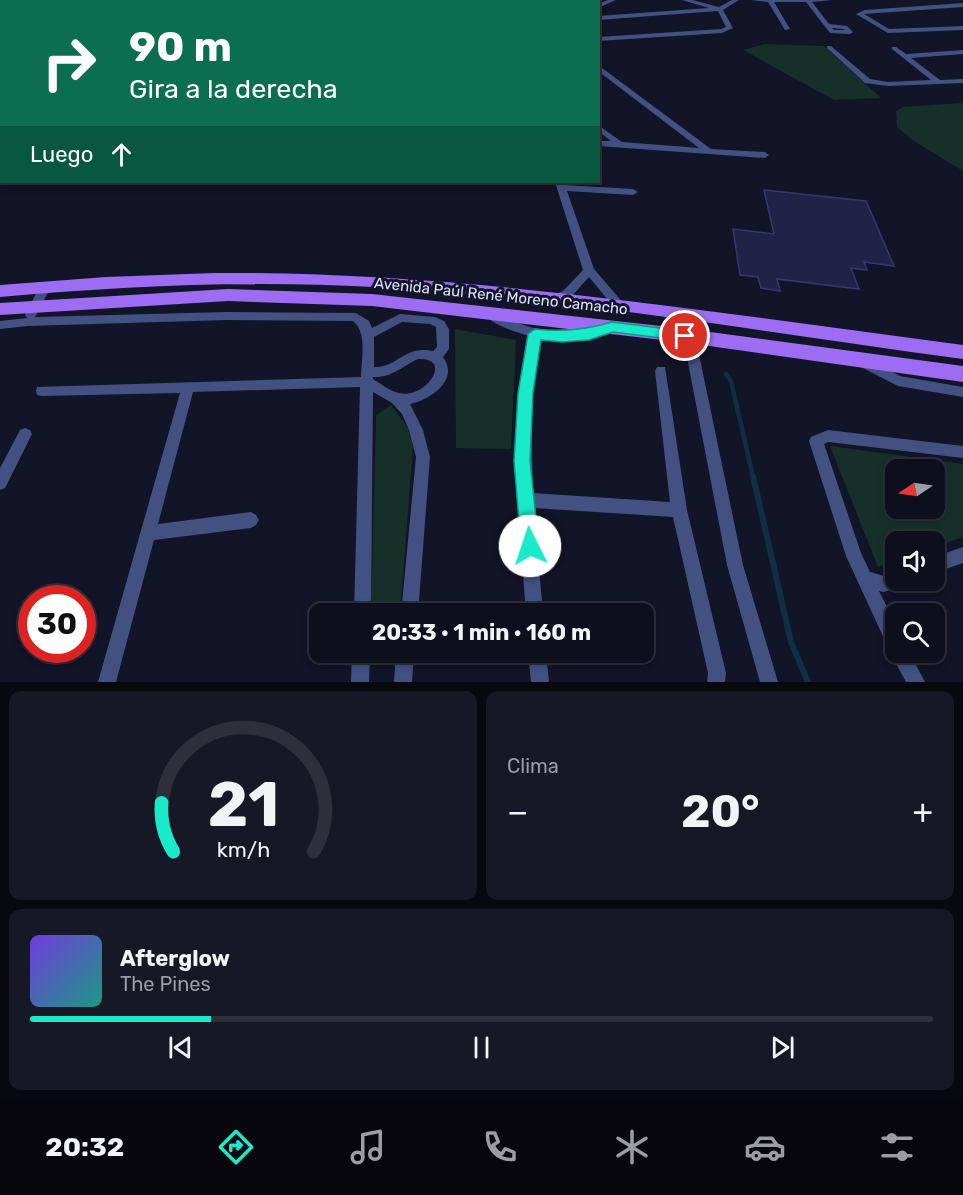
<!DOCTYPE html>
<html lang="es">
<head>
<meta charset="utf-8">
<style>
	:root { --surface:#0e0f1d; --page:#171826; --text:#f1f3f6; --muted:#9b9ca4; --line:#2e2f3b; --accent:#19eac9 }
	body { margin:0; font-family:Rubik,sans-serif; background:var(--page); color:var(--text); height:100vh; display:flex; flex-direction:column; font-size:22px; white-space:nowrap }
	* { box-sizing:border-box; margin:0 }
	p { font-size:20px; color:var(--muted) }
	.icon { flex:none; width:33px; height:33px; fill:none; stroke:currentColor; stroke-width:2; stroke-linecap:round; stroke-linejoin:round }
	.map { position:relative; height:682px; overflow:hidden }
	.details { display:flex; flex-direction:column; gap:9px; padding:9px; background:#080810; flex:1 }
	.details>* { flex:none }
	.guide { position:absolute; left:0px; top:0px; width:600px; height:183px; box-shadow:0 3px 9px #0003,0 0 0 2px var(--line); background:#0b6e4f; color:#fff; overflow:hidden }
	.needle { width:39px; rotate:257deg }
	.controls { position:absolute; left:885px; top:459px; display:grid; gap:12px }
	.controls a { display:grid; place-items:center; width:60px; height:60px; border-radius:12px; background:var(--surface); box-shadow:0 3px 9px #0003,0 0 0 2px var(--line); font-size:30px }
	.speed { position:absolute; left:18px; top:585px; display:flex; gap:12px; font-size:30px; font-weight:700; text-align:center }
	.speed>* { display:grid; place-content:center; width:78px; height:78px; border-radius:50%; background:var(--surface); box-shadow:0 3px 9px #0003,0 0 0 2px var(--line); line-height:1 }
	.speed .limit { border:9px solid #d22; background:#fff; color:#111 }
	.pin { position:absolute; display:grid; place-items:center; width:51px; height:51px; color:#fff; margin:-26px; border:3px solid #fff; border-radius:50%; box-shadow:0 2px 6px #0007 }
	.me { position:absolute; width:66px; margin:-33px; rotate:356deg; stroke-linejoin:round; filter:drop-shadow(0 0 4px #0008) }
	.turn { display:flex; align-items:center; gap:21px; height:126px; padding:0 30px; font-size:27px }
	.turn .icon { width:78px; height:78px; stroke-width:2.5 }
	.turn b { display:block; font-size:42px; line-height:51px }
	.then { display:flex; align-items:center; height:57px; padding:0 30px; background:#0003; gap:12px; font-size:22px }
	.big { font-size:45px; font-weight:700; line-height:1.1 }
	.details .tile { flex:1; display:flex; flex-direction:column; justify-content:center; gap:9px; min-width:0; padding:0 21px; border-radius:12px; background:var(--page) }
	.details .dial { align-items:center; gap:0 }
	.dial svg { height:156px; overflow:visible; fill:none; stroke:var(--line); stroke-width:7; stroke-linecap:round; text-anchor:middle }
	.dial text { fill:var(--text); stroke:none }
	.song { display:flex; align-items:center; gap:18px }
	.cover { width:72px; height:72px; border-radius:9px; background:linear-gradient(135deg,hsl(260 70% 55%),hsl(170 70% 35%)) }
	.played { height:6px; border-radius:3px; background:linear-gradient(90deg,var(--accent) 20%,var(--line) 20%) }
	.keys { display:flex; justify-content:space-around; direction:ltr }
	.heat { display:flex; justify-content:space-between; align-items:center; font-size:33px; direction:ltr }
	.details .tiles { flex:1; display:grid; gap:9px; grid-template-columns:1fr 1fr }
	.tile:last-child { grid-column:span 2 }
	.trip { position:absolute; left:309px; top:603px; width:345px; height:60px; border-radius:12px; background:var(--surface); box-shadow:0 3px 9px #0003,0 0 0 2px var(--line); font-weight:700; line-height:60px; text-align:center }
	.tabs { display:flex; height:96px; justify-content:space-around; align-items:center; background:#06060c; color:var(--muted) }
	.tabs .icon { width:42px; height:42px }
	.tabs .on { color:var(--accent) }
	.tabs b { font-size:27px; color:var(--text) }
	.map>svg:first-child { display:block }
</style>
</head>
<body>
<div class="map">
<svg width="963" height="682" viewBox="0 0 963 682">
	<rect width="100%" height="100%" fill="#121427"/>
	<!-- green -->
	<path fill="#163029" fill-rule="evenodd" d="M765,44l59,2 57,52 -47,2 -91,-50z
		M963,103v68l-49,-30 -17,-14 -1,-16 7,-4z
		M455,329l61,11 -5,109 -55,-1z
		M391,405l17,23 5,20 -13,165h-29l5,-198z
		M830,446l133,18v73l-28,10 -1,-5h-38l-1,19 -17,6zM896,470h38v38h-38z"/>
	<g fill="none" stroke-linecap="round" stroke-linejoin="round">
		<!-- stream-far2 -->
		<path stroke="#102f43" stroke-width="2" d="M67,2l2,-2"/>
		<!-- stream-far1 -->
		<path stroke="#102f43" stroke-width="4.5" d="M726,374l5,7 22,96"/>
		<!-- stream -->
		<path stroke="#102f43" stroke-width="6" d="M753,476l38,166 17,40"/>
	</g>
	<!-- building -->
	<path fill="#202246" stroke="#343870" stroke-width="1.5" d="M764,190l102,11 28,65 -30,-4 3,8 -16,-2 8,21 -82,-10 3,12 -19,-3 -3,-11 -18,-2 -7,-46 41,5z"/>
	<g fill="none" stroke-linecap="round" stroke-linejoin="round">
		<!-- street -->
		<path fill="#425082" fill-rule="evenodd" d="M0,0h4l-4,3z
			M33,0h6l-7,2z
			M243,0h6l-7,2z
			M278,0h6v2h-6z
			M383,0h7l-10,2z
			M441,0h6l2,2h-7z
			M505,0l10,2h-8z
			M569,0l11,2h-9z
			M608,0h8l-18,8v-4z
			M682,0h10l27,7 13,-7h7l-16,10 10,18 -11,5 -124,8v-4l123,-8 5,-2 -8,-16 -120,9v-4l111,-8z
			M750,0h82l-20,2 17,22 18,2 6,6 -3,2 -20,-1 -24,-31h-32l16,27 -5,1 -17,-28zM832,28l11,1 2,1h-11z
			M963,3v4l-99,7 25,15 74,-3v4l-75,3 -32,-19 9,-4z
			M827,46h4l39,33 18,3 43,-2 -39,-31v-2h4l10,7 57,-4v4l-52,4 29,22 23,-1v4l-75,3 -23,-3 -38,-35z
			M0,50h2v4h-2z
			M598,65l113,84 54,3 4,3 -4,3 -167,-12v-5h13l-13,-10v-6l24,17 77,6 -101,-77z
			M0,96h2l-2,6z
			M555,182h8l2,3 68,4 5,3 -5,3 -66,-4 27,78 31,36 2,3 -2,3h-8l-28,-34 -18,20 -18,7 -6,-4 2,-3 14,-6 20,-21z
			M45,283l6,4 -16,30 192,-5 129,1 13,8 3,7 28,-14 35,3 9,4 5,8v20l-6,8c17,23 -13,43 -33,47l13,26 7,27 -12,157h-17l15,-157 -7,-27 -7,-16 -10,-11 -19,-11 -2,222h-17l6,-227 -167,5 -35,132 93,-12 5,3 3,5 -3,5 -5,3 -97,12 -38,142h-18l82,-289 -138,3 -5,-1 -1,-4 1,-4 324,-10c0,-17 7,-44 -8,-56l-126,-1 -199,6 -28,3v-8l27,-3 -2,-3 16,-31zM402,322l28,2 6,3 1,20 -4,4c-30,-6 -35,17 -59,16v-30zM418,359c36,-2 8,41 -19,34 -9,-2 -18,-9 -26,-14v-2c19,1 29,-11 45,-18z
			M490,310c11,3 20,10 31,14 29,11 60,7 90,0l6,4c-12,14 -59,13 -77,10l-9,65 2,90 137,9 -15,-131 2,-4h8l22,143 39,163 -1,9h-18l1,-9 -35,-156 -139,-9 9,106h-17c-7,-95 -16,-184 3,-278 -15,-5 -35,-10 -45,-22l2,-3z
			M685,312l6,4 52,249 35,117h-18l-33,-117 -48,-249z
			M863,357l37,19 63,11v10l-65,-11 -39,-20 -2,-4 2,-4z
			M25,428l5,2 2,4 -27,54 -5,2v-22l20,-38z
			M828,430l135,16v12l-135,-16 -4,2 37,109 9,19 14,4 12,-4v8h8l-2,6 -18,6 -5,-1 17,34v27h13l16,30h-19l-13,-24 -47,-102 -37,-115 2,-4z
			M963,547v16l-29,10v-16z
			M352,652h18l-1,30h-18z
			M396,652h18l-2,30h-18z
			M528,652h18l3,30h-18z"/>
		<!-- primary -->
		<path fill="#9e6cf2" fill-rule="evenodd" d="M214,273c251,-2 500,40 749,72v14c-195,-26 -393,-61 -589,-72 -125,-7 -250,-1 -374,10v-12l106,-8z
			M228,289l144,5 316,35 275,37v16l-275,-39 -316,-37 -144,-5 -228,14v-12z"/>
	</g>
	<!-- route -->
	<path fill="#19eac9" stroke="#109883" stroke-width="1.5" d="M612,322l73,9 6,5 -6,5 -72,-9 -24,8 -27,2 -21,-2 -8,53 -3,68 9,85 -3,6 -6,3 -7,-3 -2,-6 -7,-85 4,-68 10,-59 7,-5c28,3 51,1 77,-7z"/>
	<g text-anchor="middle" stroke-width="6" stroke-linejoin="round" paint-order="stroke">
		<!-- street labels -->
		<g font-size="15" fill="#dbe0fc" stroke="#121427">
			<text transform="translate(501 296) rotate(6)" y="5">Avenida Paúl René Moreno Camacho</text>
		</g>
	</g>
</svg>
<div class="controls">
<a><svg class="needle" viewBox="-14 -14 28 28"><path d="M0-13l5 13h-10z" fill="#e53935"/><path d="M0 13l5-13h-10z" fill="#9b9ca4"/></svg></a>
<a><svg class="icon" aria-label="sound" viewBox="0 0 24 24"><path d="M4 9h4l5-4v14l-5-4H4zM17 9q2 3 0 6"/></svg></a>
<a><svg class="icon" aria-label="search" viewBox="0 0 24 24"><circle cx="10" cy="10" r="6"/><path d="M15 15l6 6"/></svg></a>
</div>
<div class="speed"><div class="limit">30</div></div>
<div class="pin" style="left:685px;top:336px;background:#d93025"><svg class="icon" aria-label="arrive" viewBox="0 0 24 24"><path d="M6 21V4h12l-3 4 3 4H6"/></svg></div>
<svg class="me" style="left:530px;top:546px" viewBox="-20 -20 40 40"><circle r="19" fill="#fff"/><path d="M0-13L10 11 0 6-10 11z" fill="#19eac9"/></svg>
<div class="trip">20:33 · 1 min · 160 m</div>
<div class="guide">
<div class="turn"><svg class="icon" aria-label="right" viewBox="0 0 24 24"><path d="M7 20v-9h11M14 6l5 5-5 5"/></svg><div><b>90 m</b>Gira a la derecha</div></div>
<div class="then">Luego<svg class="icon" aria-label="ahead" viewBox="0 0 24 24"><path d="M12 20V5M6 11l6-6 6 6"/></svg></div>
</div>
</div>
<section class="details">
<div class="tiles">
<div class="tile dial"><svg viewBox="0 0 100 80">
<path d="M14 69A42 42 0 1 1 86 69"/>
<path d="M14 69A42 42 0 0 1 8 44" stroke="#19eac9"/>
<text x="50" y="56" font-size="32" font-weight="700">21</text>
<text x="50" y="72" font-size="11">km/h</text>
</svg></div>
<div class="tile"><p>Clima</p>
<div class="heat"><a>−</a><b class="big">20°</b><a>+</a></div>
</div>
<div class="tile">
<div class="song"><i class="cover"></i><div><b>Afterglow</b><p>The Pines</p></div></div>
<div class="played"></div>
<div class="keys"><svg class="icon" aria-label="previous" viewBox="0 0 24 24"><path d="M18 5L8 12l10 7zM5 5v14"/></svg><svg class="icon" aria-label="pause" viewBox="0 0 24 24"><path d="M8 5v14M16 5v14"/></svg><svg class="icon" aria-label="next" viewBox="0 0 24 24"><path d="M6 5l10 7-10 7zM19 5v14"/></svg></div>
</div>
</div>
</section>
<nav class="tabs">
<b>20:32</b>
<svg class="icon on" aria-label="directions" viewBox="0 0 24 24"><path d="M12 3l9 9-9 9-9-9zM9 14v-3h6M13 9l2 2-2 2"/></svg>
<svg class="icon" aria-label="music" viewBox="0 0 24 24"><path d="M9 18V5l10-2v13"/><circle cx="6" cy="18" r="3"/><circle cx="16" cy="16" r="3"/></svg>
<svg class="icon" aria-label="phone" viewBox="0 0 24 24"><path d="M5 4h4l2 5-3 2q2 4 5 5l2-3 5 2v4C11 20 4 13 5 4z"/></svg>
<svg class="icon" aria-label="climate" viewBox="0 0 24 24"><path d="M12 3v18M4 7l16 10M4 17L20 7"/></svg>
<svg class="icon" aria-label="car" viewBox="0 0 24 24"><path d="M5 17H2v-5l4-1 3-4h7l3 4 3 1v5h-3M9 17h6M6 11h13"/><circle cx="7" cy="17" r="2"/><circle cx="17" cy="17" r="2"/></svg>
<svg class="icon" aria-label="filters" viewBox="0 0 24 24"><path d="M4 7h16M4 17h16"/><circle cx="9" cy="7" r="2"/><circle cx="15" cy="17" r="2"/></svg>
</nav>
</body>
</html>
